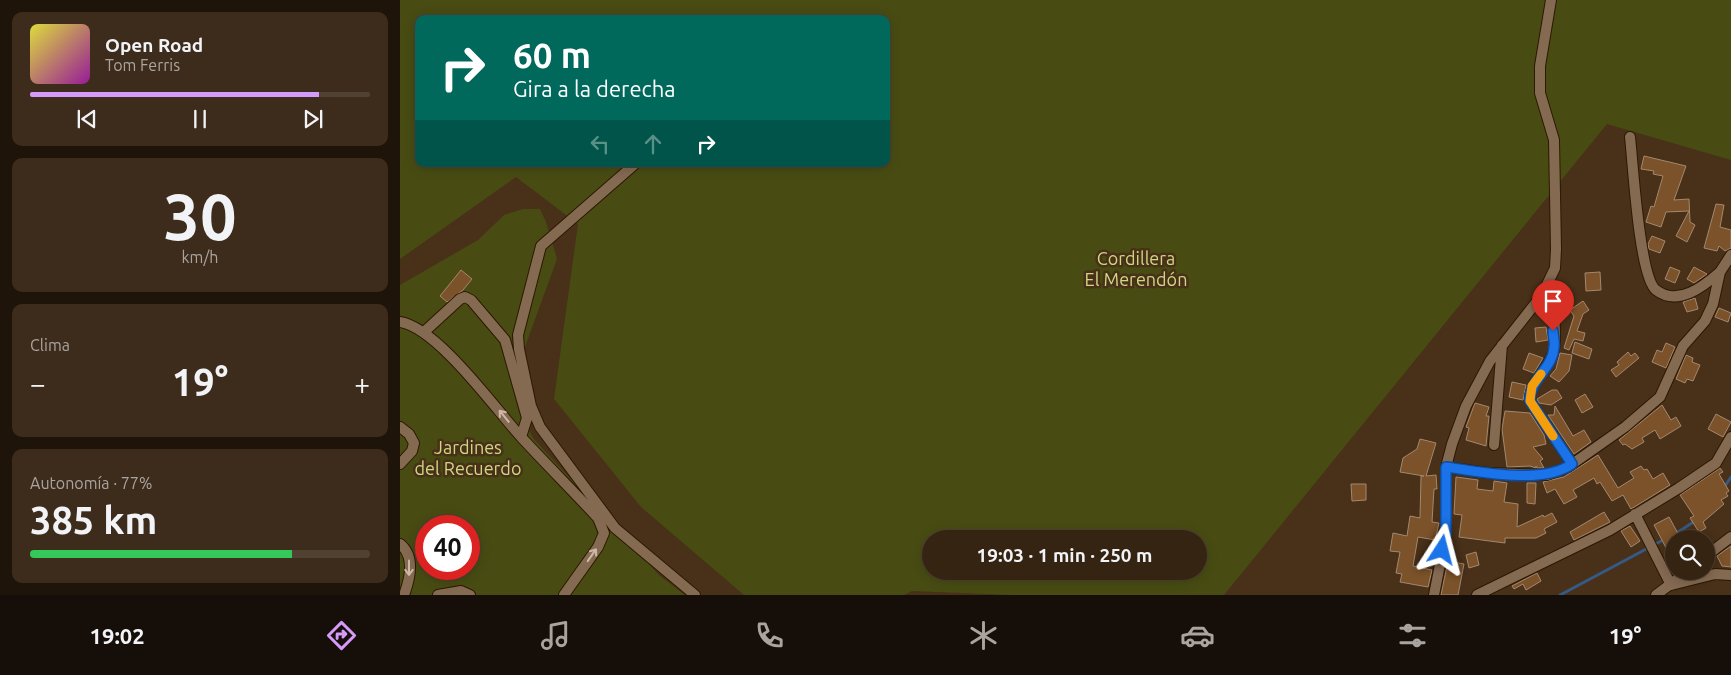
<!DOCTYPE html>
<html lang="es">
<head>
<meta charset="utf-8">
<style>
	:root { --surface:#362413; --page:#3d2c1c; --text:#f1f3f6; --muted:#aaa4a0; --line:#504133; --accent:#d59bfa }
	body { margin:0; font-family:Ubuntu,sans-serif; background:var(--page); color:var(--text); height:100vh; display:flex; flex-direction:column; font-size:19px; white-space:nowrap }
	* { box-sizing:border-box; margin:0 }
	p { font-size:16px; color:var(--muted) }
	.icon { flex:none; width:28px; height:28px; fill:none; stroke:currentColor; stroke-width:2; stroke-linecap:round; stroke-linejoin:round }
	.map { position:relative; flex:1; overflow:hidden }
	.sheet { display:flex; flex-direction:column; gap:12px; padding:12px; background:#1e140a; width:400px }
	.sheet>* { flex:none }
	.banner { position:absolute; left:15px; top:15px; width:475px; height:152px; border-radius:10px; box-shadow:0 2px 12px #0003,0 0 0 1px var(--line); background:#00695c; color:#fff; overflow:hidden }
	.fabs { position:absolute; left:1265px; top:530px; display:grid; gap:10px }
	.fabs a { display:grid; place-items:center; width:50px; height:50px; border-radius:50%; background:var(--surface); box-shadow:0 2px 12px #0003,0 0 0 1px var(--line); font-size:25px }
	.speed { position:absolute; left:15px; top:515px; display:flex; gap:10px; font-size:25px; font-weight:700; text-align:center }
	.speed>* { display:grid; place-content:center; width:65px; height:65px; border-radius:50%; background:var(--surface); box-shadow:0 2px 12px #0003,0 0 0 1px var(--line); line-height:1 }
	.speed .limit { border:8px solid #d22; background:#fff; color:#111 }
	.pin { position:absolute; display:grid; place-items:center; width:42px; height:42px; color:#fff; margin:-51px -21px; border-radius:50% 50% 50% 0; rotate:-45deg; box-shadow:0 0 5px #0007 }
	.pin .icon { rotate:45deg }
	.me { position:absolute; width:55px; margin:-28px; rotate:9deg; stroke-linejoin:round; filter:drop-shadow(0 0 4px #0008) }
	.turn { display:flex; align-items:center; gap:18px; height:105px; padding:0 15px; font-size:22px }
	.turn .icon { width:65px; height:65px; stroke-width:2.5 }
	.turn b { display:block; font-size:35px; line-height:42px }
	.lanes { display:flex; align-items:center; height:48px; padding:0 15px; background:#0003; justify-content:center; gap:25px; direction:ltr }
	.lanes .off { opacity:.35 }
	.big { font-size:38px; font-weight:700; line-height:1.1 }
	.sheet .widget { flex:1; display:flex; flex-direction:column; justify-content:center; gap:8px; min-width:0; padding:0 18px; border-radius:10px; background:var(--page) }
	.sheet .dial { align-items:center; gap:0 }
	.dial b { font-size:65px; line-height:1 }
	.song { display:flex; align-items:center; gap:15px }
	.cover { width:60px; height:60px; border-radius:8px; background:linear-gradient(135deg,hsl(60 70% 55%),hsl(300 70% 35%)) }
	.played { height:5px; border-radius:2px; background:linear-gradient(90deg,var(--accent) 85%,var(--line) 85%) }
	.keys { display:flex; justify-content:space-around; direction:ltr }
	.heat { display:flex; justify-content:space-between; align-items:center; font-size:28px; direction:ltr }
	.charge { height:8px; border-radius:4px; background:linear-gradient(90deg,#34c759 77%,var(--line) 0) }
	.trip { position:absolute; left:522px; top:530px; width:285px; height:50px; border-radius:25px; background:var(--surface); box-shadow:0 2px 12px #0003,0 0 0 1px var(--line); font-weight:700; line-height:50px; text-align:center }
	.menu { display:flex; height:80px; justify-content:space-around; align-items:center; background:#160e08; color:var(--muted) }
	.menu .icon { width:35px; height:35px }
	.menu .active { color:var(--accent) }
	.menu b { font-size:22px; color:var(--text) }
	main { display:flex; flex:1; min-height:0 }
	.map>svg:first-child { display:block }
</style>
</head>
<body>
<main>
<section class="sheet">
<div class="widget">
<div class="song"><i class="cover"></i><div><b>Open Road</b><p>Tom Ferris</p></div></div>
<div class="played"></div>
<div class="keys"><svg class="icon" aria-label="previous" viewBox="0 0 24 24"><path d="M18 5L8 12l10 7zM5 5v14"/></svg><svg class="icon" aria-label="pause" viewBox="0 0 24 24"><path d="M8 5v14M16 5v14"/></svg><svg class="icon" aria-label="next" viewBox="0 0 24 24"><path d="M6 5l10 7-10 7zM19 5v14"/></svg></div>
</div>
<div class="widget dial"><b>30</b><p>km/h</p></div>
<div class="widget"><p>Clima</p>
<div class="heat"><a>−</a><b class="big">19°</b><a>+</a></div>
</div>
<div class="widget"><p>Autonomía · 77%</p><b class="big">385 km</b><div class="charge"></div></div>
</section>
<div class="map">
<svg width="1331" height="595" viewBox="0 0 1331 595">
	<rect width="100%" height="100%" fill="#483019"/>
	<!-- green -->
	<path fill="#484c13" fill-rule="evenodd" d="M0,0h1331v160l-124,-36 -383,471h-212l-100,-4 -8,4h-160l-103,-88 -87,-108 24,-175 -62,-47 -116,82zM19,19h467v145h-467zM531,539h268v32h-268z
		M123,209h17l6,13 11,37 -32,88v75l8,16 126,137 26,20h-285v-310l78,-45 26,-25zM26,526h43v43h-43z"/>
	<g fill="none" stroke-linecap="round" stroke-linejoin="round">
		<!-- stream -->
		<path stroke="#365a83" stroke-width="3" d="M1323,489l8,-12
			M1275,534l20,-13
			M1160,595l105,-56"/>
	</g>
	<!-- building -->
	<path fill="#7b5229" stroke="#a4886f" d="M1244,156l42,10 -12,34 15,-1 1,23 5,3 -8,17 -11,-6 13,-25 -23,1 -5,15 -15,-5 5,-16 3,1 9,-31 -10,-2 1,-3 -13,-2z
		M1316,204l8,1 -4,22 11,3v18l-6,3 -6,-5 -2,5 -13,-3z
		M1252,236l13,5 -5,12 -11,-4 -1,-5z
		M1270,267l10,4 -5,12 -10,-4z
		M1294,267l13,7 -13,9 -7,-4z
		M61,270l11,9 -9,11 -16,12 -7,-6z
		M1200,272l1,18 -15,1 -1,-18z
		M1295,298l3,11 -11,3 -4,-10z
		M1183,301l6,9 -6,4 -6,17 8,2 -2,8 -9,-2 -5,11 -5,-2 10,-32 -4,-6z
		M1319,308l12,5 -3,9 -13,-5z
		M1146,327l2,13 -12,2 -1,-14z
		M1175,342l17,7 -3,10 -17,-6z
		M1266,343l9,4 -9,21 -14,-6 5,-12 5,2z
		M1228,352l3,4 4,-3 4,5 -23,19 -5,-7 8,-5 -2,-3z
		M1129,353l14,5 -9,15 -11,-4z
		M1160,353l12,2 -3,16 -10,11 -9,-6 6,-7z
		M1286,355l7,3 -1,4 8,3 -7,16 -6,-2 -2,4 -9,-4z
		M1112,382l14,3 -3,15 -14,-3z
		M1152,390h5l5,8 -11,7 -12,-2 -2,-4z
		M1185,394l8,13 -11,6 -7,-13z
		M1075,403l14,4 -3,9h3l-3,30 -20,-6 3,-12 -3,-1z
		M1262,405l9,15 5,-3 5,9 -21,13 -5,-9 -13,8 2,4 -12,7 -7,-5 -2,1 -4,-5z
		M1155,406l18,30 11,-6 7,12 -17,12 -26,-39h6z
		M1105,411l25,2 14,22 2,9 -13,3 10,12 -3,2 4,7h-7l-1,-2v2l-6,-2 -23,1 -5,-38z
		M1316,414l15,8 -8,15 -15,-8z
		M1020,439l16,4 -10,33 10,-1 1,14h-3l-2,33 7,1 -4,17 -17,-3 -5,29 19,4 -4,17 -28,-5 2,-8 -6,-1 4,-21 -10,-1 3,-18 14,3 3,-20 10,2 1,-42h3l-24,-4 3,-14 14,-9z
		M1198,455l20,33 16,-10 -4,-6 11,-6 3,4 3,-1 6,10 10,-6 7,12 -39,24 -8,-14 -11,6 -12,-19 -3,2 -3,-6 -21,12 4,7 -13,7 -9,-15 -8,4 -4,-11 21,-5z
		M1320,468l3,4 -4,2 10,17 -3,2 2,3 -7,4 3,4 -21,18 3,6 -7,4 -9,-14 4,-2 -14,-21z
		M1056,477l22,3 -1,9 16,2 1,-10 13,2 -3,19 14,2 -1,23 26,-12 1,2 8,-4 5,9 -13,7 2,4 -10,5h-31v5l-46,-6 3,-22 -8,-1z
		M1127,483h9l-1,21 -8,-1z
		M951,484h15v16l-14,1z
		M1204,512l6,10 -36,18 -4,-8z
		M1269,517l12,22h-7v24l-20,-38z
		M1230,526l10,15 -9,6 -10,-16z
		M1331,546v21l-9,-1 -5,-10z
		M1076,552l3,13 -10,3 -3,-13z
		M1048,561l16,3 -6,31h-17z
		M1137,573l4,8 -15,9 -3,-6 -9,5 -2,-3z"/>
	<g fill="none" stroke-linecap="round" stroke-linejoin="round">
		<defs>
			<path id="minor" d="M1230,137c3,25 9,140 26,153 22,17 48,-4 64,-18
				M235,164l-94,82 -23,89 1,14 12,57 9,21 75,101 80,67
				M1155,313c-1,12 1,25 -1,36 -3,20 -25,31 -24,52l42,63
				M0,322c38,6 96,88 122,116 25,27 51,53 76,80l6,15 -6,14 -34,48
				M24,332l36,-33 5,-2 6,3 34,40 22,78 -6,19
				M0,427l9,7 5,9 -2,8 -12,13
				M1094,445l8,-100
				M1046,467l41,6 60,2 21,-8 57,-40 35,-30 23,-51 22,-25 8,-17 7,-32 11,-17
				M1235,514l36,71
				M0,544c15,12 10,35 4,51
				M1306,556l25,-19
				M1271,585l44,-11 16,1
				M38,595l23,-4 9,4
				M1034,595l12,-61v-67l6,-23 14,-38 24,-45 52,-66 13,-27 1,-19 -2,-109 -14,-47v-27l11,-66
				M1077,595l133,-65 69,-42 37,-25 15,-26
				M1256,595l32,-24"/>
		</defs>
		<!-- minor casing -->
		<use href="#minor" stroke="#2d1802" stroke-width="12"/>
		<!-- minor -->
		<use href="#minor" stroke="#856a52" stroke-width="10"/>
	</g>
	<!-- one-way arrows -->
	<defs><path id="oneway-shaft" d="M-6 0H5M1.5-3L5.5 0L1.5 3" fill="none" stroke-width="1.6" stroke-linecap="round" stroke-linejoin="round" transform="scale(1.25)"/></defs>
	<g stroke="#ccb9a8">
		<use href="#oneway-shaft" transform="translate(104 416) rotate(-129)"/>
		<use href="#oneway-shaft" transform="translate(192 555) rotate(-55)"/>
		<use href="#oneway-shaft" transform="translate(9 568) rotate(90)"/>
	</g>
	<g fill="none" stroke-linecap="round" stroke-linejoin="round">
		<defs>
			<path id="route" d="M1042,550l4,-16v-67c35,5 96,18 126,-3l-42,-63c-1,-22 23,-32 24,-54 1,-5 -1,-11 -1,-16"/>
		</defs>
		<!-- route casing -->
		<use href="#route" stroke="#114b97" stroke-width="12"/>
		<!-- route -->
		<use href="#route" stroke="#1a73e8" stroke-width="9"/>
		<!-- slow -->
		<path stroke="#f59e0b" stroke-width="9" d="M1141,374l-9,12 -2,15 23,35"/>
	</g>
	<g text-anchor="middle" stroke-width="5" stroke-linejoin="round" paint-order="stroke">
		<!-- park labels -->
		<g font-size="18" fill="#ced782" stroke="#483019">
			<text x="736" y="265">Cordillera<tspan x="736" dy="21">El Merendón</tspan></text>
			<text x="68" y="454">Jardines<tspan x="68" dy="21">del Recuerdo</tspan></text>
		</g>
	</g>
</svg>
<div class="fabs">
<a><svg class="icon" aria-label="search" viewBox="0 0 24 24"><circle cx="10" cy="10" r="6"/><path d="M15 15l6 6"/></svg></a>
</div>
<div class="speed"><div class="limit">40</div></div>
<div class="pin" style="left:1153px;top:331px;background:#d93025"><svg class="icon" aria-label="arrive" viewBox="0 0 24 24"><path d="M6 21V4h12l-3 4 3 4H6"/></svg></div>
<svg class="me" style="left:1042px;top:550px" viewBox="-20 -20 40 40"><path d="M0-17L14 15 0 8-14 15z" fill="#1a73e8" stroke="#fff" stroke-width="4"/></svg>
<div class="trip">19:03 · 1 min · 250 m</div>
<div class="banner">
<div class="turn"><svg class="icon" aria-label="right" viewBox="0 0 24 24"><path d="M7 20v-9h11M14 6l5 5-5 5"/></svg><div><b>60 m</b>Gira a la derecha</div></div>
<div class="lanes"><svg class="icon off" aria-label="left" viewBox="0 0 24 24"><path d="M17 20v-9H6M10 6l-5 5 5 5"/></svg><svg class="icon off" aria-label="ahead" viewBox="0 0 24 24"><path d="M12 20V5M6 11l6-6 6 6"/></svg><svg class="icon" aria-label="right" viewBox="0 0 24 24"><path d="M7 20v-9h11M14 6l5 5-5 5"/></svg></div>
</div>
</div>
</main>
<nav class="menu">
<b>19:02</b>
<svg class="icon active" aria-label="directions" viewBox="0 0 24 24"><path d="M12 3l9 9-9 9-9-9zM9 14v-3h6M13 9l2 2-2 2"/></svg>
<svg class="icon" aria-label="music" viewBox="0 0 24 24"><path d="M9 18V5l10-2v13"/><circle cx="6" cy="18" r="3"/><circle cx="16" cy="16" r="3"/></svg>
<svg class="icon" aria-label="phone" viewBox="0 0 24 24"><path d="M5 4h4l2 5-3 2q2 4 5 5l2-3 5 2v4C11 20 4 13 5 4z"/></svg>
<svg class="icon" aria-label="climate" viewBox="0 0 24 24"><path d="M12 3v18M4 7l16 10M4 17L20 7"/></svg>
<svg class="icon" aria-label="car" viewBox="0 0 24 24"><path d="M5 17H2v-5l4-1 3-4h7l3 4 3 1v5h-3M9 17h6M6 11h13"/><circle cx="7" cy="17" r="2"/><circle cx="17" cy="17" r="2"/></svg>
<svg class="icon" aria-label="filters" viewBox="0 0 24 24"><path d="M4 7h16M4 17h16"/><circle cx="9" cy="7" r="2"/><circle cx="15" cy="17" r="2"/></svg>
<b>19°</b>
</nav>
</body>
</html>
